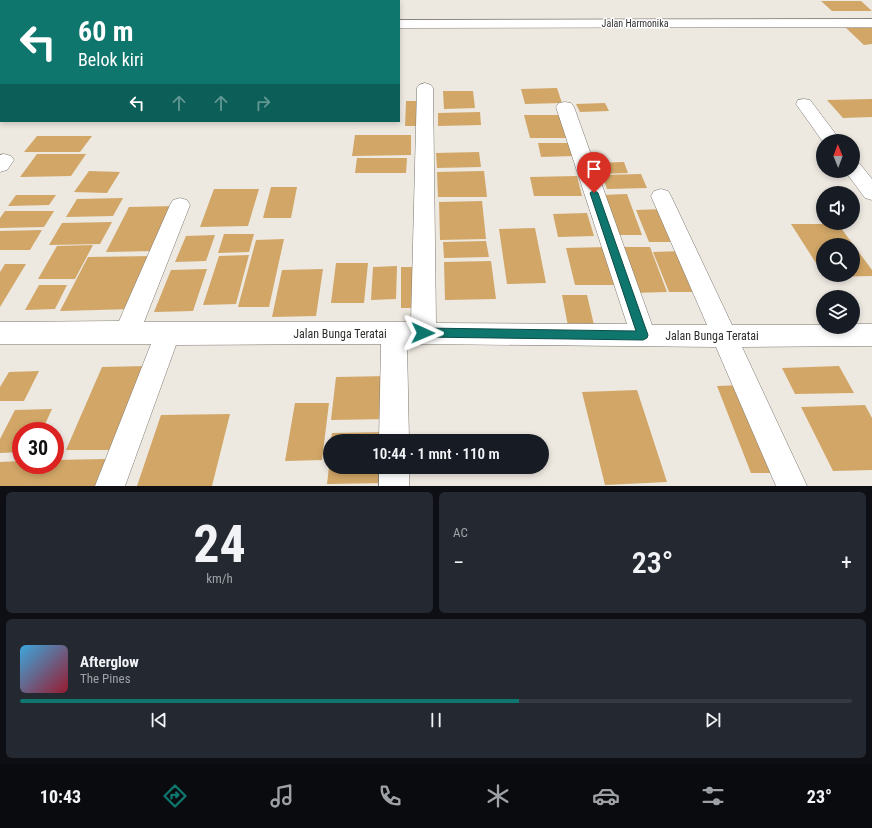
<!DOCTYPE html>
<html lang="id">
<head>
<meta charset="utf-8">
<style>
	:root { --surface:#171b24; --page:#242831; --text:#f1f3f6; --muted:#9ea1a6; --line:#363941; --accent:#0f766e }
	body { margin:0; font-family:"Roboto Condensed",sans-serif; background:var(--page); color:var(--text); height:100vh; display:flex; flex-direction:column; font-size:15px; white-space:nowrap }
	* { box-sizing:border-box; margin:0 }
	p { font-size:13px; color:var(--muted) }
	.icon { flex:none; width:22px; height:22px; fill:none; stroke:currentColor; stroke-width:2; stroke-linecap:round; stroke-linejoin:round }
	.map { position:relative; height:486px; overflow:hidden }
	.sheet { display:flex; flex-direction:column; gap:6px; padding:6px; background:#0d0f14; flex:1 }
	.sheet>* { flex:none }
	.guide { position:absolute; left:0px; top:0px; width:400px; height:122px; box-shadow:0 2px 6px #0003; background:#0f766e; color:#fff; overflow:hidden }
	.needle { width:26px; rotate:359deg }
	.controls { position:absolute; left:816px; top:134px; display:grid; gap:8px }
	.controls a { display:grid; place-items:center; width:44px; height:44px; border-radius:50%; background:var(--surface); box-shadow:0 2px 6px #0003; font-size:20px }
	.speed { position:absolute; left:12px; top:422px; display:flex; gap:8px; font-size:20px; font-weight:700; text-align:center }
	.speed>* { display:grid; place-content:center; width:52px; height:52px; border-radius:50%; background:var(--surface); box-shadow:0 2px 6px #0003; line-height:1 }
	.speed .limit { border:6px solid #d22; background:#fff; color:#111 }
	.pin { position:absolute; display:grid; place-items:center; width:34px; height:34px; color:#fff; margin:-41px -17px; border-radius:50% 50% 50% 0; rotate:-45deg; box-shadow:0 0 4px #0007 }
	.pin .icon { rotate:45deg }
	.me { position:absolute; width:44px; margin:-22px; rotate:91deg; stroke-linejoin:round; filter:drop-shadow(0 0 3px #0008) }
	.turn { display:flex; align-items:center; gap:14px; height:84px; padding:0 12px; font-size:18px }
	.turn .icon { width:52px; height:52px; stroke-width:2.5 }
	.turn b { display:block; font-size:28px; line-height:34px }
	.lanes { display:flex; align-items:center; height:38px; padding:0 12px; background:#0003; justify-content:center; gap:20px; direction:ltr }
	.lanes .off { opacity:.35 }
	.big { font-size:30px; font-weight:600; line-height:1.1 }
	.sheet .widget { flex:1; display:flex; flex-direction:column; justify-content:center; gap:6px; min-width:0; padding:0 14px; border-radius:6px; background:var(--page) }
	.sheet .dial { align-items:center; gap:0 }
	.dial b { font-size:52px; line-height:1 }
	.song { display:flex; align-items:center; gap:12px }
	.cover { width:48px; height:48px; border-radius:6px; background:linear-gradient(135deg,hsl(200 70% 55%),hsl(350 70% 35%)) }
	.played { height:4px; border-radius:2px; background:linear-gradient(90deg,var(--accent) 60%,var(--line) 60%) }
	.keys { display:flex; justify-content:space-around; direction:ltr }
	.heat { display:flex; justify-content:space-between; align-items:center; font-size:22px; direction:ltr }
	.sheet .tiles { flex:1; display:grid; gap:6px; grid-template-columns:1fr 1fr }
	.widget:last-child { grid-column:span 2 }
	.trip { position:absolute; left:323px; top:434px; width:226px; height:40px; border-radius:20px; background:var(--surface); box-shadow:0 2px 6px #0003; font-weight:600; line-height:40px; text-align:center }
	.tab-bar { display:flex; height:64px; justify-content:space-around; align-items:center; background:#090b0e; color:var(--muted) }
	.tab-bar .icon { width:28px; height:28px }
	.tab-bar .active { color:var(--accent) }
	.tab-bar b { font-size:18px; color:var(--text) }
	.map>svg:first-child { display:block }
</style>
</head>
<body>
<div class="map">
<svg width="872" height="486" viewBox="0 0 872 486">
	<rect width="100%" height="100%" fill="#ede8e0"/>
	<!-- building -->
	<path fill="#d1a667" d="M821,1h40l11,10h-40z
		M846,28h26v16l-8,1z
		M557,88l5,15 -37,1 -4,-15z
		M443,91h30l2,17 -31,1z
		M872,99v18l-29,1 -16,-18z
		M406,101h18l-1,25h-18z
		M605,103l4,8 -29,1 -4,-8z
		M480,112l1,13 -43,1v-13z
		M524,115h41l7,23h-42z
		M355,135h56v20l-59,1z
		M37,136h55l-12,16h-56z
		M538,143h32l4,13 -33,1z
		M479,152l2,15 -44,1 -1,-15z
		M37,154h49l-15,22 -51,1z
		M357,158h50l-1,15h-51z
		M624,162l4,11 -29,1 -4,-11z
		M89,171l31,1 -13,21 -33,-1z
		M484,171l3,26h-49l-1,-25z
		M641,174l6,14 -40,1 -5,-14z
		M577,176l5,20h-48l-4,-19z
		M271,187h26l-6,31h-28z
		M214,189h45l-11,37 -48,1z
		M627,194l15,41h-27l-13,-40z
		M16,195h40l-7,10 -41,1z
		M123,198l-10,18 -47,1 11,-18z
		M482,201l4,38 -46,1 -1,-38z
		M175,206l-19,45 -50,1 23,-45z
		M663,209l14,33h-28l-13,-32z
		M5,211h49l-10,16 -44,1v-10z
		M587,213l7,23 -36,1 -5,-23z
		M112,222l-12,22 -51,1 13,-22z
		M791,224h47l34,46v6l-47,1 -2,-2h30v-30h-30v29z
		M535,228l11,55 -39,1 -8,-55z
		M42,230l-12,20h-30v-19z
		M224,234h30l-5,18 -31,1z
		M215,235l-9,26 -31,1 11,-26z
		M284,239l-15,68h-31l18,-67z
		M486,241l3,16 -45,1 -1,-16z
		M93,245l-18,34h-37l19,-33z
		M609,247l12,38h-46l-9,-37z
		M617,247h33l17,45 -36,1z
		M682,251l18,41h-31l-16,-40z
		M249,255l-13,49 -33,1 16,-49z
		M155,256l-22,53 -73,2 28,-54z
		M491,261l5,38 -51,1 -1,-38z
		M336,263h32l-4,40h-33z
		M5,264h21l-26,43v-35z
		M397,266l-1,33 -25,1 2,-33z
		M401,267h19l1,41h-20z
		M207,269l-14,42 -39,1 17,-42z
		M323,269l-7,47 -44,1 10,-47z
		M39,285h28l-12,24 -30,1z
		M562,295h25l7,30 -26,1z
		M148,366l-31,84h-51l36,-83z
		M839,366l15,27 -59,1 -13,-26z
		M39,371l-15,30h-24v-14l9,-15z
		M390,376l-1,43 -58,1 5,-43z
		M743,385l38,88h-30l-34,-87z
		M637,390l30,92 -62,3 -23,-93z
		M295,403h34l-7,57 -37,1z
		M865,405l7,13v52l-39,1 -32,-64z
		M52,409l-10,22h-21v21l-21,1v-14l15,-29z
		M230,414l-18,72h-75l24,-71z
		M390,432v9h-59l1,-8z
		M106,459l-9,27h-97v-24l21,-1v4h34v-5z
		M329,467h60v16l-62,1z"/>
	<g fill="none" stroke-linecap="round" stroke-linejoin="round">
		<defs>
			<path id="minor" d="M425,83l6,2 2,3 3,235 191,1 -71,-217 3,-4 6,-1 6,1 3,4 78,218h55l-56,-129 3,-5 7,-2 7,2 3,5 61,129h91v2h30v-3h19v22l-130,1 65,139h-31l-60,-139 -293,-3h-16l2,97h-30l2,-97 -205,1 -51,141h-30l56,-142h-151v-22l119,-1 51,-116 3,-5 7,-2 7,2 3,5 -46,117h267l6,-234 2,-3z
				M804,99l6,1 31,41 -18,1 -27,-38 2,-4z
				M4,154l7,2 3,4 -7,10 -7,2v-17z
				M853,162l7,2 12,15v21l-7,-2 -20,-27h8z
				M379,467h30v19h-30z"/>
			<path id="tertiary" d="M872,19v8l-473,1v-8z
				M0,21h1v8h-1z"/>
		</defs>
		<!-- minor casing -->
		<use href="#minor" stroke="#7d7871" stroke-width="1"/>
		<!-- tertiary casing -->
		<use href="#tertiary" stroke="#7d7871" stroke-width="1"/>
		<!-- minor -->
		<use href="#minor" fill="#fff" fill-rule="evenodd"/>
		<!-- tertiary -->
		<use href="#tertiary" fill="#fff" fill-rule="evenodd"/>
	</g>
	<!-- route -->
	<path fill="#0f766e" stroke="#0a4d48" d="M594,190l4,3 50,142 -1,3 -4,2 -220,-3 -4,-1 -2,-3 2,-3 4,-2 213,3 -46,-138z"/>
	<g text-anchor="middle" stroke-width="3" stroke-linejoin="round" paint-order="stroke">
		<!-- far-street labels -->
		<g font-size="10" fill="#312f2c" stroke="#fff">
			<text x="635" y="27">Jalan Harmonika</text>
		</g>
		<!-- street labels -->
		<g font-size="12" fill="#312f2c" stroke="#fff">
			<text x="340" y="338">Jalan Bunga Teratai</text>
			<text x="712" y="340">Jalan Bunga Teratai</text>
		</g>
	</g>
</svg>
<div class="controls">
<a><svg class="needle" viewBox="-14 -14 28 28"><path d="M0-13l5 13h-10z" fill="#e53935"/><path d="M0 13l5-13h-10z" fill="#9ea1a6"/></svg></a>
<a><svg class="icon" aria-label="sound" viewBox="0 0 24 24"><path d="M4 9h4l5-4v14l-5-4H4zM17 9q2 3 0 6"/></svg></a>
<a><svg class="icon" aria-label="search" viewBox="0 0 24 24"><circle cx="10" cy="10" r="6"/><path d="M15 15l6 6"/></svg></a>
<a><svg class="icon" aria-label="layers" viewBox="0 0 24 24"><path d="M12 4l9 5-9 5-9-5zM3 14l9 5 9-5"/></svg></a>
</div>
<div class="speed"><div class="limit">30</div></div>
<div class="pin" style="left:594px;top:193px;background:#d93025"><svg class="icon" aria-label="arrive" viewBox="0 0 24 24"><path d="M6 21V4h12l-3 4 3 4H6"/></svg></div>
<svg class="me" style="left:423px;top:333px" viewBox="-20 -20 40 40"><path d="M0-17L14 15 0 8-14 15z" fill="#0f766e" stroke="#fff" stroke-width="4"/></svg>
<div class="trip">10:44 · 1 mnt · 110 m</div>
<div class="guide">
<div class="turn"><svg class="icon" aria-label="left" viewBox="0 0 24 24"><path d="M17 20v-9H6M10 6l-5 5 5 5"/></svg><div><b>60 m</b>Belok kiri</div></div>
<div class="lanes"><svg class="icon" aria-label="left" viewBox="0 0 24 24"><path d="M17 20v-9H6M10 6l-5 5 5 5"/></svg><svg class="icon off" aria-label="ahead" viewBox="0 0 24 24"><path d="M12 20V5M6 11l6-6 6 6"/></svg><svg class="icon off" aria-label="ahead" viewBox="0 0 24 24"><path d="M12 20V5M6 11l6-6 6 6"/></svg><svg class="icon off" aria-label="right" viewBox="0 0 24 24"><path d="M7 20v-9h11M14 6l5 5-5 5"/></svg></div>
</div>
</div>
<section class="sheet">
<div class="tiles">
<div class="widget dial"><b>24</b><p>km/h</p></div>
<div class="widget"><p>AC</p>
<div class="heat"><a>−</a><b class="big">23°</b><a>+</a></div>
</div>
<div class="widget">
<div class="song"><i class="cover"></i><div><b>Afterglow</b><p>The Pines</p></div></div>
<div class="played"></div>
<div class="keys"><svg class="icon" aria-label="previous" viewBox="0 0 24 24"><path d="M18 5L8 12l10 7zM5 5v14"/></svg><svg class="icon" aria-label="pause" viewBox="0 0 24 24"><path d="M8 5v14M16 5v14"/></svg><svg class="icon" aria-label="next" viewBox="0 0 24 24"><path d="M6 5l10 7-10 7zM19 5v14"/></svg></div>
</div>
</div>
</section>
<nav class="tab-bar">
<b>10:43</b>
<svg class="icon active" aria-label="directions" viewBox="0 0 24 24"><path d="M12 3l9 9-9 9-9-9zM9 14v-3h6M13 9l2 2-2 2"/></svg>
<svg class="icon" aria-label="music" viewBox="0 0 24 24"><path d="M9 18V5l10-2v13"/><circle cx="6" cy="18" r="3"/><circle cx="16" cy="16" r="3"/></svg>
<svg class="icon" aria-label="phone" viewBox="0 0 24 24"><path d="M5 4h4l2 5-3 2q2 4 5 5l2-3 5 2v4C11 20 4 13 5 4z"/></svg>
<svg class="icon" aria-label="climate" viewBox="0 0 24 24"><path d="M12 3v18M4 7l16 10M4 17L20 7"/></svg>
<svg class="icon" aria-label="car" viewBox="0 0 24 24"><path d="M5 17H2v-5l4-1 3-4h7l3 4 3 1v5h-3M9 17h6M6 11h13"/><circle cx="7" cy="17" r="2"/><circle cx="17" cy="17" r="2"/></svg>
<svg class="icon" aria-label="filters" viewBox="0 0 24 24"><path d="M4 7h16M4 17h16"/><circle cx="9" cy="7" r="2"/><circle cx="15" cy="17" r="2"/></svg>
<b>23°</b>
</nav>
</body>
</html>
